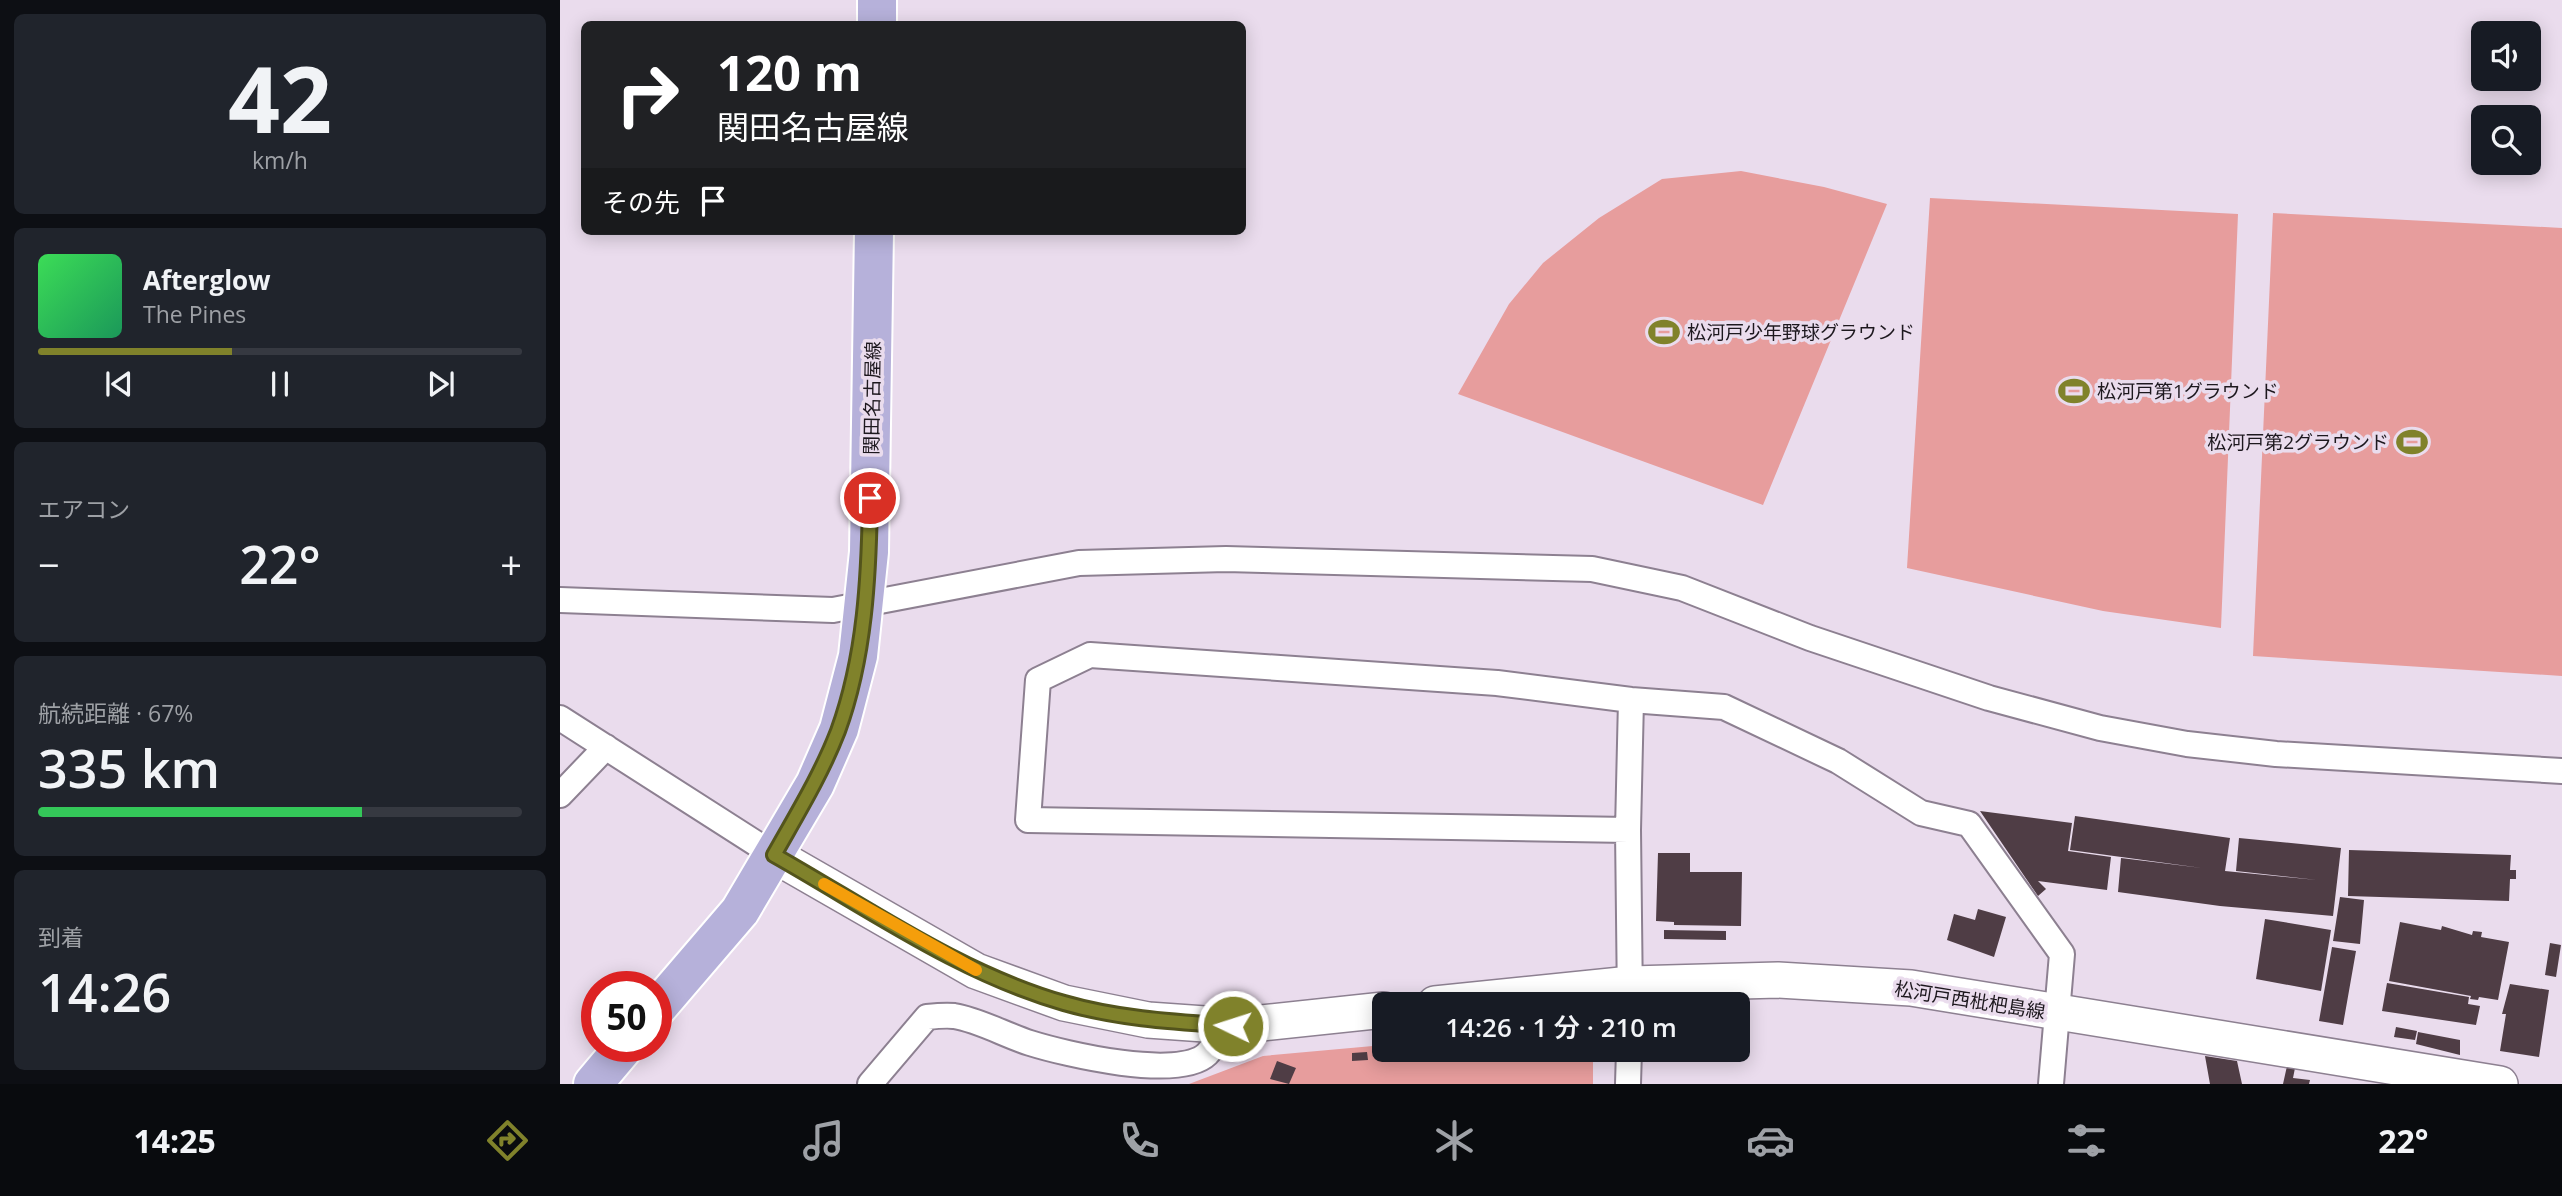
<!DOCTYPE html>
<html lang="ja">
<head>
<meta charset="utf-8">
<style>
	:root { --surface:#171b24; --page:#20242c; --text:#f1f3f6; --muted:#9ea1a6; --line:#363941; --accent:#80822b }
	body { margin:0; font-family:"Open Sans","Noto Sans JP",sans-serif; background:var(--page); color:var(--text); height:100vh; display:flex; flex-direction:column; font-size:26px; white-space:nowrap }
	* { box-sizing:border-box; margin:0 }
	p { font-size:23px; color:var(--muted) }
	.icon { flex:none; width:38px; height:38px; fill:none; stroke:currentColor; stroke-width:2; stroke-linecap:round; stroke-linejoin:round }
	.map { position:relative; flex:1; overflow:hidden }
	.side { display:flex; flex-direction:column; gap:14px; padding:14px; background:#0d0f14; width:560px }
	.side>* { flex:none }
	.top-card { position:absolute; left:21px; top:21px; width:665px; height:214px; border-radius:10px; box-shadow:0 4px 18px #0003; background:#202124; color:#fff; overflow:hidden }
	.tools { position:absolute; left:1911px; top:21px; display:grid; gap:14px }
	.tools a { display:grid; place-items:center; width:70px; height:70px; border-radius:10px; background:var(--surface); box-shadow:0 4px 18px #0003; font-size:35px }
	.speed { position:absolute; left:21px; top:971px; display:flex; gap:14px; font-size:35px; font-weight:700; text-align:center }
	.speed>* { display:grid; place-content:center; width:91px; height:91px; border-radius:50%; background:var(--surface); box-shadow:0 4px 18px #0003; line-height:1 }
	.speed .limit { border:10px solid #d22; background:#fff; color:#111 }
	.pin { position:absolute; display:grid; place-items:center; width:60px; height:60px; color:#fff; margin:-30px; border:4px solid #fff; border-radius:50%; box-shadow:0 2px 7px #0007 }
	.me { position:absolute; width:77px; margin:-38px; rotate:274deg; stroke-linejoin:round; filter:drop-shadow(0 0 5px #0008) }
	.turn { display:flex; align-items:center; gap:24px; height:147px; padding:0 21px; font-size:32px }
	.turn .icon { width:91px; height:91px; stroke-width:2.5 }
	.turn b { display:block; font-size:49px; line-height:60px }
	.then { display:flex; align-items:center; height:66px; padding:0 21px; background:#0003; gap:14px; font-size:26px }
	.big { font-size:52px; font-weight:600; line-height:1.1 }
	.side .widget { flex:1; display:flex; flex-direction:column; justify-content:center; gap:10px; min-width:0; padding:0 24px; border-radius:10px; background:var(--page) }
	.side .dial { align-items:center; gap:0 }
	.dial b { font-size:91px; line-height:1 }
	.song { display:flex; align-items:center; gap:21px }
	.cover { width:84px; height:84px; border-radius:10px; background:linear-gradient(135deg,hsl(130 70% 55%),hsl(150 70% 35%)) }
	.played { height:7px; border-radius:4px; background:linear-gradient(90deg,var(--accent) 40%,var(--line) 40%) }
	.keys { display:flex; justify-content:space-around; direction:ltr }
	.heat { display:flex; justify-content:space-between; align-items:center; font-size:38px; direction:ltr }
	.charge { height:10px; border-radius:5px; background:linear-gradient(90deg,#34c759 67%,var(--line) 0) }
	.trip { position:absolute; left:812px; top:992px; width:378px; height:70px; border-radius:10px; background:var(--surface); box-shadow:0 4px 18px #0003; font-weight:600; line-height:70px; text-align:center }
	.dock { display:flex; height:112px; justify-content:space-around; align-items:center; background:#090b0e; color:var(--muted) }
	.dock .icon { width:49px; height:49px }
	.dock .on { color:var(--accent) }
	.dock b { font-size:32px; color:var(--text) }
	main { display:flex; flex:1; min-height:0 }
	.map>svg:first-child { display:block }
</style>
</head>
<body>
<main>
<section class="side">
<div class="widget dial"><b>42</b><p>km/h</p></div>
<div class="widget">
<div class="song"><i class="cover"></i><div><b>Afterglow</b><p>The Pines</p></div></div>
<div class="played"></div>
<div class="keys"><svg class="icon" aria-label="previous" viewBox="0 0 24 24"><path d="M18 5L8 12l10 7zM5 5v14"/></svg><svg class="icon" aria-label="pause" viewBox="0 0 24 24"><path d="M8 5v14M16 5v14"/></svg><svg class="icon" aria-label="next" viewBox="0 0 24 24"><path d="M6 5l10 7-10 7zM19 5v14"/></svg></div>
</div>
<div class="widget"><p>エアコン</p>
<div class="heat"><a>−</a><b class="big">22°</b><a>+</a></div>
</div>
<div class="widget"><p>航続距離 · 67%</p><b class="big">335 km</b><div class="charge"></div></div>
<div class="widget"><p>到着</p><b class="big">14:26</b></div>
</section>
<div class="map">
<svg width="2002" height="1084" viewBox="0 0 2002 1084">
	<rect width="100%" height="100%" fill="#eadced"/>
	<!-- green -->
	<path fill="#e79d9d" d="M1181,171l83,16 63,17 -124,301 -305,-111 51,-90 34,-41 56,-45 63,-39z
		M1370,198l308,16 -17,414 -118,-17 -196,-43z
		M1713,213l289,15v448l-309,-20z
		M824,1045v5h198l11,10v24h-404l74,-28z"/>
	<!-- building -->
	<path fill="#4f3d45" d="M1420,811l92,12 -4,28 43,6 -4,33 -69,-9 8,8 -8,7z
		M1515,816l155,22 -5,33 92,9 -81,-9 3,-33 102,10 -8,68 -113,-10 -102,-14 3,-34 81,10 -132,-18z
		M1789,850l162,5 -1,15h6v9h-6l-1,22 -161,-5z
		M1098,853h32v19h52l-1,54 -67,-1v-3l-18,-1z
		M1780,897l24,3 -4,44 -27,-3z
		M1418,909l28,8 -12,40 -47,-17 7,-26 21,6z
		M1705,919l66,11 -10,61 -65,-12z
		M1840,922l41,8 1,-4 30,9 1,-4 9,1 -1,5 28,5 -11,58 -19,-3 -1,3 -8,-1 1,-3 -82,-15z
		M1104,930l62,1v9l-62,-1z
		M1990,943l11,2 -5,32 -11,-2z
		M1772,947l24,4 -13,74 -24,-4z
		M1827,983l82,14 -1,7 12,2 -4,19 -94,-14z
		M1950,984l39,6 -10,67 -39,-6 6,-37h-4z
		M1836,1027l21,4 -2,9 -21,-3z
		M1858,1032l42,8v15l-44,-11z
		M807,1052l1,8 -16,1v-8z
		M1645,1056l32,5 5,23h-32z
		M717,1061l19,7 -7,16 -19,-5z
		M1727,1066l8,2 -2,10 17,2 -1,4h-26z"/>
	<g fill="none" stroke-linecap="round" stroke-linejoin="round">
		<defs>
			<path id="minor" d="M0,600l273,10 246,-47 147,-4 366,10 90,19 128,50 179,60 111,30 87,16 89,10 286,17
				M0,718l214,137
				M0,795l46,-48
				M1068,830l-600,-10 10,-140 52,-25 407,28 134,17 93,7 114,54 83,52 48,11 93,130 -11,130
				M1070,1004l-2,-174 3,-130
				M310,1084l57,-67c9,-1 19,-2 27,-1 25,4 51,19 76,27 35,11 149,38 177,11 8,-8 11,-19 14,-29
				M1068,1084l1,-34"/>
			<path id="secondary" d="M214,855l202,116 88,32 84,17 85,6 151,-16
				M875,1004l196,-20 147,-4 133,8 589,96"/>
			<path id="primary" d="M317,24v-24
				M96,1009l84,-98 75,-127 24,-55 19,-73 11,-104 5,-321
				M33,1084l32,-38"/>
		</defs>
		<!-- minor casing -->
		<use href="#minor" stroke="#8d8091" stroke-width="28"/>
		<!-- secondary casing -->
		<use href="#secondary" stroke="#8d8091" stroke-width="38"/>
		<!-- primary casing -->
		<use href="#primary" stroke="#fff" stroke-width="42"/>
		<!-- minor -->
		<use href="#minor" stroke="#fff" stroke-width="24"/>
		<!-- secondary -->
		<use href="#secondary" stroke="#fff" stroke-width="35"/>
		<!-- primary -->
		<use href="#primary" stroke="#b6b1da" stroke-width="38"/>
	</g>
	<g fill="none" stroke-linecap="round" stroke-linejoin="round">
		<defs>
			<path id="route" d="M310,498c-1,78 -5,159 -32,233 -17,44 -41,83 -64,124 94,53 185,118 290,148 55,16 112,19 169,23"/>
		</defs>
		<!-- route casing -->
		<use href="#route" stroke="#53541c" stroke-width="18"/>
		<!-- route -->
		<use href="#route" stroke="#80822b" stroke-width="12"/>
		<!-- slow -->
		<path stroke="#f59e0b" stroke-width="12" d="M264,884l152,86"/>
	</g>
	<!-- icons -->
	<defs>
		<symbol id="stadium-bare" viewBox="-9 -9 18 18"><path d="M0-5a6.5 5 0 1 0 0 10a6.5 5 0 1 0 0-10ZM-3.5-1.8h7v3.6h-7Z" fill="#80822b" stroke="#eadced" stroke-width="2.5" paint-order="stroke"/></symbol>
	</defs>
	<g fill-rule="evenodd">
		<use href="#stadium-bare" x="1082" y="310" width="44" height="44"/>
		<use href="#stadium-bare" x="1492" y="369" width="44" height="44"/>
		<use href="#stadium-bare" x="1830" y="420" width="44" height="44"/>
	</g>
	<g text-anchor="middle" stroke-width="7" stroke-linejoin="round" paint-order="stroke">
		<!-- poi labels -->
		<g font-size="19" fill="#1d181e" stroke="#eadced" text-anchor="start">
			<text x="1127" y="339">松河戸少年野球グラウンド</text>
			<text x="1537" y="398">松河戸第1グラウンド</text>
			<text x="1829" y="449" text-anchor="end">松河戸第2グラウンド</text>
		</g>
		<!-- street labels -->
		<g font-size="19" fill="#1d181e" stroke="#eadced">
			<text transform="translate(312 398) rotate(-89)" y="7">関田名古屋線</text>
			<text transform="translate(1410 1000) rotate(9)" y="7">松河戸西枇杷島線</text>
		</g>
	</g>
</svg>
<div class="tools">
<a><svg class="icon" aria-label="sound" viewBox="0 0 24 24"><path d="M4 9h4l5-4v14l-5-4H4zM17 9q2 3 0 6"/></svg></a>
<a><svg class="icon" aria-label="search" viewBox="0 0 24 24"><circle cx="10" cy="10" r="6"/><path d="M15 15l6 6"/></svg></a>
</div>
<div class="speed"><div class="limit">50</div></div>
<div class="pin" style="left:310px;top:498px;background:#d93025"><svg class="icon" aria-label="arrive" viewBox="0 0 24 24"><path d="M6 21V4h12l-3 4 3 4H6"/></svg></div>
<svg class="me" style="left:673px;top:1026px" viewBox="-20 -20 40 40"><circle r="17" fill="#80822b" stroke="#fff" stroke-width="3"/><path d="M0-11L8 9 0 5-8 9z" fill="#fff"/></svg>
<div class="trip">14:26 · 1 分 · 210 m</div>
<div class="top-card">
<div class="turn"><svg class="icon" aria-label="right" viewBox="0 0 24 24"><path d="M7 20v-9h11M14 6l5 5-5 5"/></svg><div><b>120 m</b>関田名古屋線</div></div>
<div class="then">その先<svg class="icon" aria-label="arrive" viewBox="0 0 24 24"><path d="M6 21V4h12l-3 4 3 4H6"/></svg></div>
</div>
</div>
</main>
<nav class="dock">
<b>14:25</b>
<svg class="icon on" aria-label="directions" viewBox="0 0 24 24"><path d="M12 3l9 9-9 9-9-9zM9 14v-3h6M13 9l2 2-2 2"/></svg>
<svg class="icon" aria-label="music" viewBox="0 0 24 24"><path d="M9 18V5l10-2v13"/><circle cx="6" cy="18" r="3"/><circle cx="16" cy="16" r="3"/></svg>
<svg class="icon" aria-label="phone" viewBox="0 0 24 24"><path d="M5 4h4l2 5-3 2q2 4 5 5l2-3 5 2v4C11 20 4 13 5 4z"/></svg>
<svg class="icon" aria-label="climate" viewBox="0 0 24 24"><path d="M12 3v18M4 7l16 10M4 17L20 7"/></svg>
<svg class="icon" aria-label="car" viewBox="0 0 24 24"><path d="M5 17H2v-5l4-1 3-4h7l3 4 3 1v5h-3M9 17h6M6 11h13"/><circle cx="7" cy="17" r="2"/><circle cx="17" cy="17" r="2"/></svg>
<svg class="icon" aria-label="filters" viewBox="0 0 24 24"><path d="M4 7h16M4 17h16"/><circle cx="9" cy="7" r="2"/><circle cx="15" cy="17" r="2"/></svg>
<b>22°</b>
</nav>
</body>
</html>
